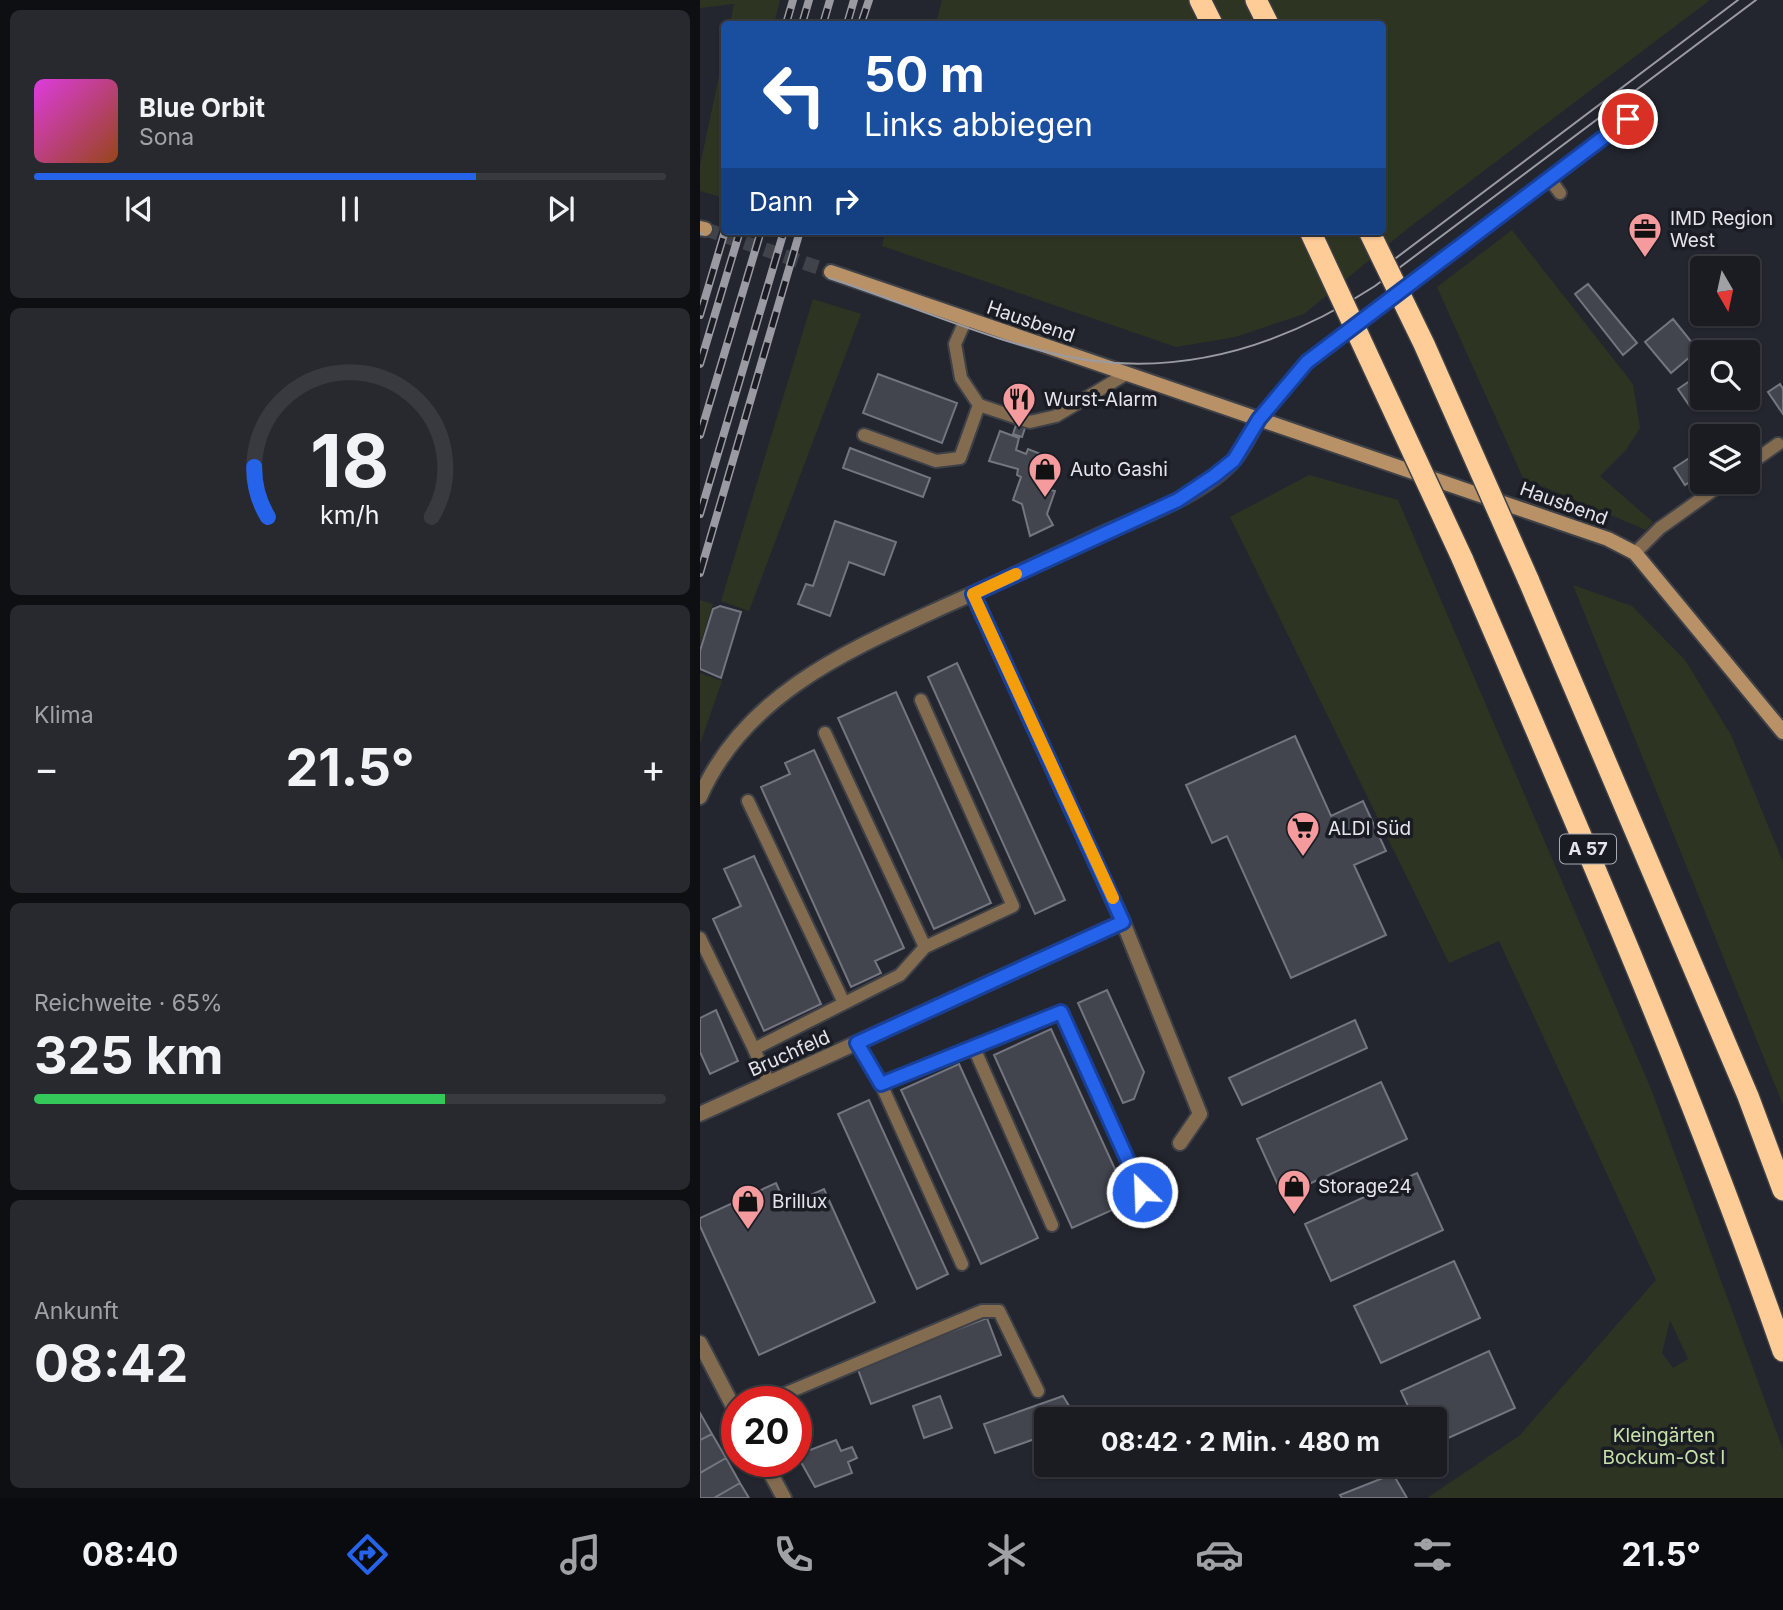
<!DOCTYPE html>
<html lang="de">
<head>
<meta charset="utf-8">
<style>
	:root { --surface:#1a1c22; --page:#27292f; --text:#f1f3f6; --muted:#9fa1a5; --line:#383a40; --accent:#2563eb }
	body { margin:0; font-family:Inter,sans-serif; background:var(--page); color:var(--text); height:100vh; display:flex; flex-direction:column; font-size:26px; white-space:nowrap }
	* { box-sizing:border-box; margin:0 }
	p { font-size:23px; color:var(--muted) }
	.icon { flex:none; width:38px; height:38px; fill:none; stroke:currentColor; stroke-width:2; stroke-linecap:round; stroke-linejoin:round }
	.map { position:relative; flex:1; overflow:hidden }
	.panel { display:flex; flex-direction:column; gap:10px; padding:10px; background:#0e0f13; width:700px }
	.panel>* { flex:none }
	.top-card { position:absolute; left:21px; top:21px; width:665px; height:214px; border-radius:7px; box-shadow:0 2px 5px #0004,0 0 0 2px var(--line); background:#1a4fa0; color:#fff; overflow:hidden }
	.needle { width:46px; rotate:171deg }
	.buttons { position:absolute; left:990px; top:256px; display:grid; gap:14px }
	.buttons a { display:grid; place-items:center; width:70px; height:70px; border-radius:7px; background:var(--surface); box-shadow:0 2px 5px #0004,0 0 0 2px var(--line); font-size:35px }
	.speed { position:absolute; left:21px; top:1386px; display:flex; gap:14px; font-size:35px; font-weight:700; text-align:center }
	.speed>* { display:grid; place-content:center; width:91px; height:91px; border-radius:50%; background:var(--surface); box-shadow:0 2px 5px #0004,0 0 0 2px var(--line); line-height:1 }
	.speed .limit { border:10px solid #d22; background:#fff; color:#111 }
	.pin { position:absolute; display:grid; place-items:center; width:60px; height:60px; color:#fff; margin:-30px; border:4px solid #fff; border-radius:50%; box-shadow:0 2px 7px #0007 }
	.me { position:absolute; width:77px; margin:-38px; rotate:336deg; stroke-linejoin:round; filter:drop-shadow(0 0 5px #0008) }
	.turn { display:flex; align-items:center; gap:24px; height:147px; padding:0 28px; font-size:32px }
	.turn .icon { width:91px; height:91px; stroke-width:2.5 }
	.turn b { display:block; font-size:49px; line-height:60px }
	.then { display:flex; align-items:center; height:66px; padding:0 28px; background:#0003; gap:14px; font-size:26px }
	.big { font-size:52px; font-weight:700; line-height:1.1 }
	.panel .widget { flex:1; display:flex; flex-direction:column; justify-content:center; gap:10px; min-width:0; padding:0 24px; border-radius:10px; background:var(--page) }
	.panel .dial { align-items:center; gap:0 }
	.dial svg { height:182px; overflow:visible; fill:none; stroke:var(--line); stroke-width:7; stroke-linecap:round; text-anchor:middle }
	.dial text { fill:var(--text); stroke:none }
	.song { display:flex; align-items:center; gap:21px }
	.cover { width:84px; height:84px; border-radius:10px; background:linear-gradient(135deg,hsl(300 70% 55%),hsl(20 70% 35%)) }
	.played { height:7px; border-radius:4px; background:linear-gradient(90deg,var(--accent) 70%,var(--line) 70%) }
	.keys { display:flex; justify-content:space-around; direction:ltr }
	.heat { display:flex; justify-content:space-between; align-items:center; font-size:38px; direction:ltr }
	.charge { height:10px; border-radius:5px; background:linear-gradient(90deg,#34c759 65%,var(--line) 0) }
	.trip { position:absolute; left:334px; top:1407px; width:413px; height:70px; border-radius:7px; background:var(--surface); box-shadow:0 2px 5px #0004,0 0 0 2px var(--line); font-weight:700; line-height:70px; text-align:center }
	.menu { display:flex; height:112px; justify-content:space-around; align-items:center; background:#0a0b0e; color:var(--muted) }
	.menu .icon { width:49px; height:49px }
	.menu .on { color:var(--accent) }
	.menu b { font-size:32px; color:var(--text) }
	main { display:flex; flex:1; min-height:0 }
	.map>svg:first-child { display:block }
</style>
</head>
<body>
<main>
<section class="panel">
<div class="widget">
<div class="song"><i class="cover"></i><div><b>Blue Orbit</b><p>Sona</p></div></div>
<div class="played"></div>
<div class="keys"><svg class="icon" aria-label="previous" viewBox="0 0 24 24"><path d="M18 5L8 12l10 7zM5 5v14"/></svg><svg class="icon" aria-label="pause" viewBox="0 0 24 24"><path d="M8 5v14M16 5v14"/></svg><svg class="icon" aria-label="next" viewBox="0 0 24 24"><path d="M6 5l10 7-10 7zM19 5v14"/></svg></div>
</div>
<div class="widget dial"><svg viewBox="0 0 100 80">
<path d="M14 69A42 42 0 1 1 86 69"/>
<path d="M14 69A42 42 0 0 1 8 47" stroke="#2563eb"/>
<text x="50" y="56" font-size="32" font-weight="700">18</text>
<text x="50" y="72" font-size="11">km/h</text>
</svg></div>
<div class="widget"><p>Klima</p>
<div class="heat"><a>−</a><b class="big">21.5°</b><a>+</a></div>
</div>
<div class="widget"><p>Reichweite · 65%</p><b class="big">325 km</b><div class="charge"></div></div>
<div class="widget"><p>Ankunft</p><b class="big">08:42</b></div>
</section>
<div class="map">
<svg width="1083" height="1498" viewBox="0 0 1083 1498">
	<rect width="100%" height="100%" fill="#23262e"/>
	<!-- green -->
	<path fill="#2d3522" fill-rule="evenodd" d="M0,0h80l-6,24h-44l4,-20 -34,4z
		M242,0h768l-303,229 -103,85 -69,23 -59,10 -294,-101 3,-15h497v-207h-446z
		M24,52v146l-24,-7v-25z
		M812,230l121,154 7,44 -14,22 -26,26 53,46 -7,8 -123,-52 -86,-191z
		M113,299l48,15 -112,297 -28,-10z
		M609,475l89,25 253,589 132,361v48h-356l92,-62 137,-156 -157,-339 -50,22 -219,-446zM970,1320l18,39 -15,9 -11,-15z
		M873,585l59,21 53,54 46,75 52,127v243z
		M0,600l13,4 -13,41z
		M0,673l22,8 -22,63z"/>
	<!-- building -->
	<path fill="#42454e" stroke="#737580" stroke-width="2" d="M888,284l49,59 -14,12 -48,-61z
		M973,319l25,31 -27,23 -26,-31z
		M178,374l79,29 -15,40 -79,-30z
		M1000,374l3,21 -14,10 -11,-16z
		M1080,384l3,5v25l-15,-22z
		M318,419l9,3 -5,15 -9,-3z
		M300,431l19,7 -3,12 10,4 2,-5 28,11 -10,29 9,2 -8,23 6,11 -23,11 -8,-32 -9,-4 8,-23 -4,-2 1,-6 -29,-8z
		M150,448l80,30 -7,19 -80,-29z
		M1003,449v24l-18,12 -11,-17z
		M135,521l61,21 -12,33 -35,-13 -19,54 -32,-12 8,-20 7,2z
		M20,606l21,6 -20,66 -21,-9v-18l13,-42z
		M257,663l108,237 -30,14 -107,-237z
		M196,692l95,211 -57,26 -96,-211z
		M595,736l36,80 32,-15 23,50 -32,14 32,70 -95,43 -64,-142 -15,7 -26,-58z
		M114,750l90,198 -29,13 6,12 -30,14 -90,-200 29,-13 -5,-11z
		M54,856l67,148 -57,27 -51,-112 28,-13 -17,-37z
		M407,990l37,82 -10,27 -11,4 -45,-100z
		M16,1010l22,51 -28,13 -10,-22v-34z
		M655,1020l12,28 -125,57 -13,-27z
		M351,1029l79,173 -58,26 -78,-173z
		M259,1064l79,174 -57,26 -80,-174z
		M681,1082l26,57 -124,57 -26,-57z
		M169,1100l79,174 -31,15 -79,-175z
		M717,1173l26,57 -112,51 -26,-57z
		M76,1183l10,23 38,-17 51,113 -116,53 -59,-129v-8z
		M754,1261l26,57 -99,45 -27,-57z
		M287,1318l14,37 -130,49 -14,-37z
		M789,1351l26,57 -80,36v-25h-21l-13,-28z
		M240,1396l12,32 -28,10 -11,-32z
		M363,1396l14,23h-31v16l-51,18 -11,-29z
		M0,1413l12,21 -12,6z
		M12,1434l14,24 -26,15v-33z
		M136,1440l5,11 11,-4 5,11 -9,4 4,11 -37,14 -18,-32z
		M26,1458l14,25 -26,15h-14v-25z
		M693,1474l14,24h-65l-2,-3z
		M40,1483l9,15h-35z"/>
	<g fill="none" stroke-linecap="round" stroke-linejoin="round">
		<!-- secondary-tunnel -->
		<path stroke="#40434a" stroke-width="14" stroke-dasharray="14 7" stroke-linecap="butt" d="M5,229l126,43"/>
		<defs>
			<path id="lane" d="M849,178l11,15
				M266,319l-11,25 6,34 18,27 51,17 26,-6 70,-42
				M559,419l48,-57 338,-256
				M164,435l72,26 24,-3 19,-53
				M1048,465l30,-21
				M935,553l25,-25 66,-47
				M125,733l100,214 88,-41 -92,-206
				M48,801l96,202
				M0,938l54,111 146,-74 25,-28
				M157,1043l24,41
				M54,1049l15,34
				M352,1225l-78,-177 87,-36 81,180
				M262,1264l-81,-180 93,-36
				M65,1402l217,-91h17l39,80"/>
			<path id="street" d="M273,594l150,328 77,192 -20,29
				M0,797c45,-103 149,-147 245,-191 52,-23 104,-47 155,-71 42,-19 104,-40 134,-75 10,-12 17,-28 25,-41
				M0,1114l423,-192
				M0,1343l37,71
				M64,1461l20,37"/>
			<path id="secondary" d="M0,228l5,1
				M131,272l777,267 27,14 148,179"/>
			<path id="highway" d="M500,0l12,24
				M556,0l12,24
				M762,558c113,262 227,523 321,793
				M828,579l220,517 35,94"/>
		</defs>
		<!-- lane casing -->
		<use href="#lane" stroke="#3e4148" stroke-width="16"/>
		<!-- street casing -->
		<use href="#street" stroke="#3e4148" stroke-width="18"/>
		<!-- secondary casing -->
		<use href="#secondary" stroke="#3e4148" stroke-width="18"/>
		<!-- highway casing -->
		<use href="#highway" stroke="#3e4148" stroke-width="24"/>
		<!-- lane -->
		<use href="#lane" stroke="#836b50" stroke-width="12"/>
		<!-- street -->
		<use href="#street" stroke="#836b50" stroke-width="14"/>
		<!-- secondary -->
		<use href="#secondary" stroke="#b89166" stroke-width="14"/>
		<!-- highway -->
		<use href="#highway" stroke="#fecd97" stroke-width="21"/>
		<!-- tram -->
		<path stroke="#9a9ba2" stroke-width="2" d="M0,233l3,1
			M696,258l342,-258
			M129,278c80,26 176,70 258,82 104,15 202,-18 288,-74l381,-286"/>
		<defs>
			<path id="rail" d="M86,24l7,-24
				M102,24l7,-24
				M123,24l7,-24
				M147,24l7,-24
				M161,24l8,-24
				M0,315l25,-84
				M0,364l40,-133
				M0,435l61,-204
				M0,514l84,-283
				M0,573l100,-342"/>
		</defs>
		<!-- rail casing -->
		<use href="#rail" stroke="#9a9ba2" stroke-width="8"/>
		<!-- rail -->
		<use href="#rail" stroke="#1a1c24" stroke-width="5" stroke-dasharray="16" stroke-linecap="butt"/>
		<defs>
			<path id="highway-bridge" d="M610,231l152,327
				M669,231l55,113 104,235"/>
		</defs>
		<!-- highway-bridge casing -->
		<use href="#highway-bridge" stroke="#3e4148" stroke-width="24" stroke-linecap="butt"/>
		<!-- highway-bridge -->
		<use href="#highway-bridge" stroke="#fecd97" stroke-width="21"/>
	</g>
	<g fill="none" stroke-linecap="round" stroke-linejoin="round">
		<defs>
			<path id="route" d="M442,1192l-81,-180 -180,72 -24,-41 266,-121 -150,-328 205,-94 36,-24 20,-16 25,-41 48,-57 321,-243"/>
		</defs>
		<!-- route casing -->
		<use href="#route" stroke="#184099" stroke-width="18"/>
		<!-- route -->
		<use href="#route" stroke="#2563eb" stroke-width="12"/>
		<!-- slow -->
		<path stroke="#f59e0b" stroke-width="12" d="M316,574l-43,20 140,304"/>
	</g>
	<!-- icons -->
	<defs>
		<symbol id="office-pin" viewBox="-11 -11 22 30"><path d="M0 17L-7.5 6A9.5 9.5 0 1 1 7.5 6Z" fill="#f59b9e" stroke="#1a1c24"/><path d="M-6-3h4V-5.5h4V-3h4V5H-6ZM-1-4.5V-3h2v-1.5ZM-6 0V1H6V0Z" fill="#111"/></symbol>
		<symbol id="restaurant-pin" viewBox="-11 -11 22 30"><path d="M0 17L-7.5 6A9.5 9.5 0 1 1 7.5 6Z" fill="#f59b9e" stroke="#1a1c24"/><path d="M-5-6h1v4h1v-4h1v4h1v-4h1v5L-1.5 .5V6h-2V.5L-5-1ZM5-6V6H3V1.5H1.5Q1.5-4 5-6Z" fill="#111"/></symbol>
		<symbol id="shop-pin" viewBox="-11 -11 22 30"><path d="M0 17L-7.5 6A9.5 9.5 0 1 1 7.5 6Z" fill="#f59b9e" stroke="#1a1c24"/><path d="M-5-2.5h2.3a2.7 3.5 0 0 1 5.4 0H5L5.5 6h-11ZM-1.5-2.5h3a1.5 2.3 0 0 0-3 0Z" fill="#111"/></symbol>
		<symbol id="supermarket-pin" viewBox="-11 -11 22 30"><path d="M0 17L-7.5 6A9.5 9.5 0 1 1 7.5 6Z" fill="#f59b9e" stroke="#1a1c24"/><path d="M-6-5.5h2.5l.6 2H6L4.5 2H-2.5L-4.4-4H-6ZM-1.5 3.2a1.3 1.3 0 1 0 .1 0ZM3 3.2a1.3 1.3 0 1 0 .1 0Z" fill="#111"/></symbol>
	</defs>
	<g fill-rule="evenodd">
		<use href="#office-pin" x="926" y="210" width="38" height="52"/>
		<use href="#restaurant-pin" x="300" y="380" width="38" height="52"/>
		<use href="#shop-pin" x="326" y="450" width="38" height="52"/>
		<use href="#supermarket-pin" x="584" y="809" width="38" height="52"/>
		<use href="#shop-pin" x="575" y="1167" width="38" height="52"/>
		<use href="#shop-pin" x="29" y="1182" width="38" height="52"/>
	</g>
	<g text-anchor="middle" stroke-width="7" stroke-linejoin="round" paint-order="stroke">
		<!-- shield labels -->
		<rect fill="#1a1c24" stroke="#a7a9af" stroke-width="2" x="860" y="834.5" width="56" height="29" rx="5"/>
		<g font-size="18" font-weight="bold" fill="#e4e5eb">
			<text x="888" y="855">A 57</text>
		</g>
		<!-- poi labels -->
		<g font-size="19" fill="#e4e5eb" stroke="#1a1c24" text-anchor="start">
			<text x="970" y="225">IMD Region<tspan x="970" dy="22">West</tspan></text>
			<text x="344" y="406">Wurst-Alarm</text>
			<text x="370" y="476">Auto Gashi</text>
			<text x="628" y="835">ALDI Süd</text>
			<text x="618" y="1193">Storage24</text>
			<text x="72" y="1208">Brillux</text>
		</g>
		<!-- street labels -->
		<g font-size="19" fill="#e4e5eb" stroke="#1a1c24">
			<text transform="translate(331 321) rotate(19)" y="7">Hausbend</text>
			<text transform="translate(864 503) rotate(20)" y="7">Hausbend</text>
			<text transform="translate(89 1053) rotate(-24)" y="7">Bruchfeld</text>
		</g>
		<!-- park labels -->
		<g font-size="19" fill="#c7e1a8" stroke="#1a1c24">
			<text x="964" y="1442">Kleingärten<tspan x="964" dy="22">Bockum-Ost I</tspan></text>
		</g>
	</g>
</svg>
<div class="buttons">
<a><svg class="needle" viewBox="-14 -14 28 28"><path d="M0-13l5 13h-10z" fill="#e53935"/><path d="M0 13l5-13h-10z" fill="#9fa1a5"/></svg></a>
<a><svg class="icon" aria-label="search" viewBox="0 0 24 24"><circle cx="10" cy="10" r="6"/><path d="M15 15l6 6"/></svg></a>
<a><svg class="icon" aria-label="layers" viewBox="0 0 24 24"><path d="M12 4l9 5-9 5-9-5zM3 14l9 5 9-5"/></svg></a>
</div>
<div class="speed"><div class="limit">20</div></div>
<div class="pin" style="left:928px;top:119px;background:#d93025"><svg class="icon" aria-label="arrive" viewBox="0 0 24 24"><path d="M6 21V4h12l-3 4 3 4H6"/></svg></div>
<svg class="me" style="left:442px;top:1192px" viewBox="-20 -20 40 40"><circle r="17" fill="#2563eb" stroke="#fff" stroke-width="3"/><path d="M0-11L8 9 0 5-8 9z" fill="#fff"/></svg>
<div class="trip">08:42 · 2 Min. · 480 m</div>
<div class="top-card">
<div class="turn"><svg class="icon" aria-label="left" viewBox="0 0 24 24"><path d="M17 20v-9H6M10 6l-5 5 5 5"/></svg><div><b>50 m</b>Links abbiegen</div></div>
<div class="then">Dann<svg class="icon" aria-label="right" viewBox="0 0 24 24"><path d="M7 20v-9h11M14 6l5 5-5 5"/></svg></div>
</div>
</div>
</main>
<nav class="menu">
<b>08:40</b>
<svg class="icon on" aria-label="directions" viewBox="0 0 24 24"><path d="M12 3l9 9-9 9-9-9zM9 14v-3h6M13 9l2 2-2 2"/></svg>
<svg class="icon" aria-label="music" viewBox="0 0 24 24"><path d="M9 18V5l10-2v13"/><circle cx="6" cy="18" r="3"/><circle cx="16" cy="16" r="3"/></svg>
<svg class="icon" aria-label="phone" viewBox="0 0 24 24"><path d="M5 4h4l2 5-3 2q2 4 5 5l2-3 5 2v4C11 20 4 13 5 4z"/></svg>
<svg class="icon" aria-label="climate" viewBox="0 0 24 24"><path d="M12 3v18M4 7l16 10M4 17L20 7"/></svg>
<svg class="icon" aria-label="car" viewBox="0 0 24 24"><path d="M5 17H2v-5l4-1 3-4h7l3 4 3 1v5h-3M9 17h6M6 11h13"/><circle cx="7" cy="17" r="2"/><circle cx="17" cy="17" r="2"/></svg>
<svg class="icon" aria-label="filters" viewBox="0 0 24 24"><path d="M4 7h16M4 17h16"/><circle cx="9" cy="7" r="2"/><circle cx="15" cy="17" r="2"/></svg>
<b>21.5°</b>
</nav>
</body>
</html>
